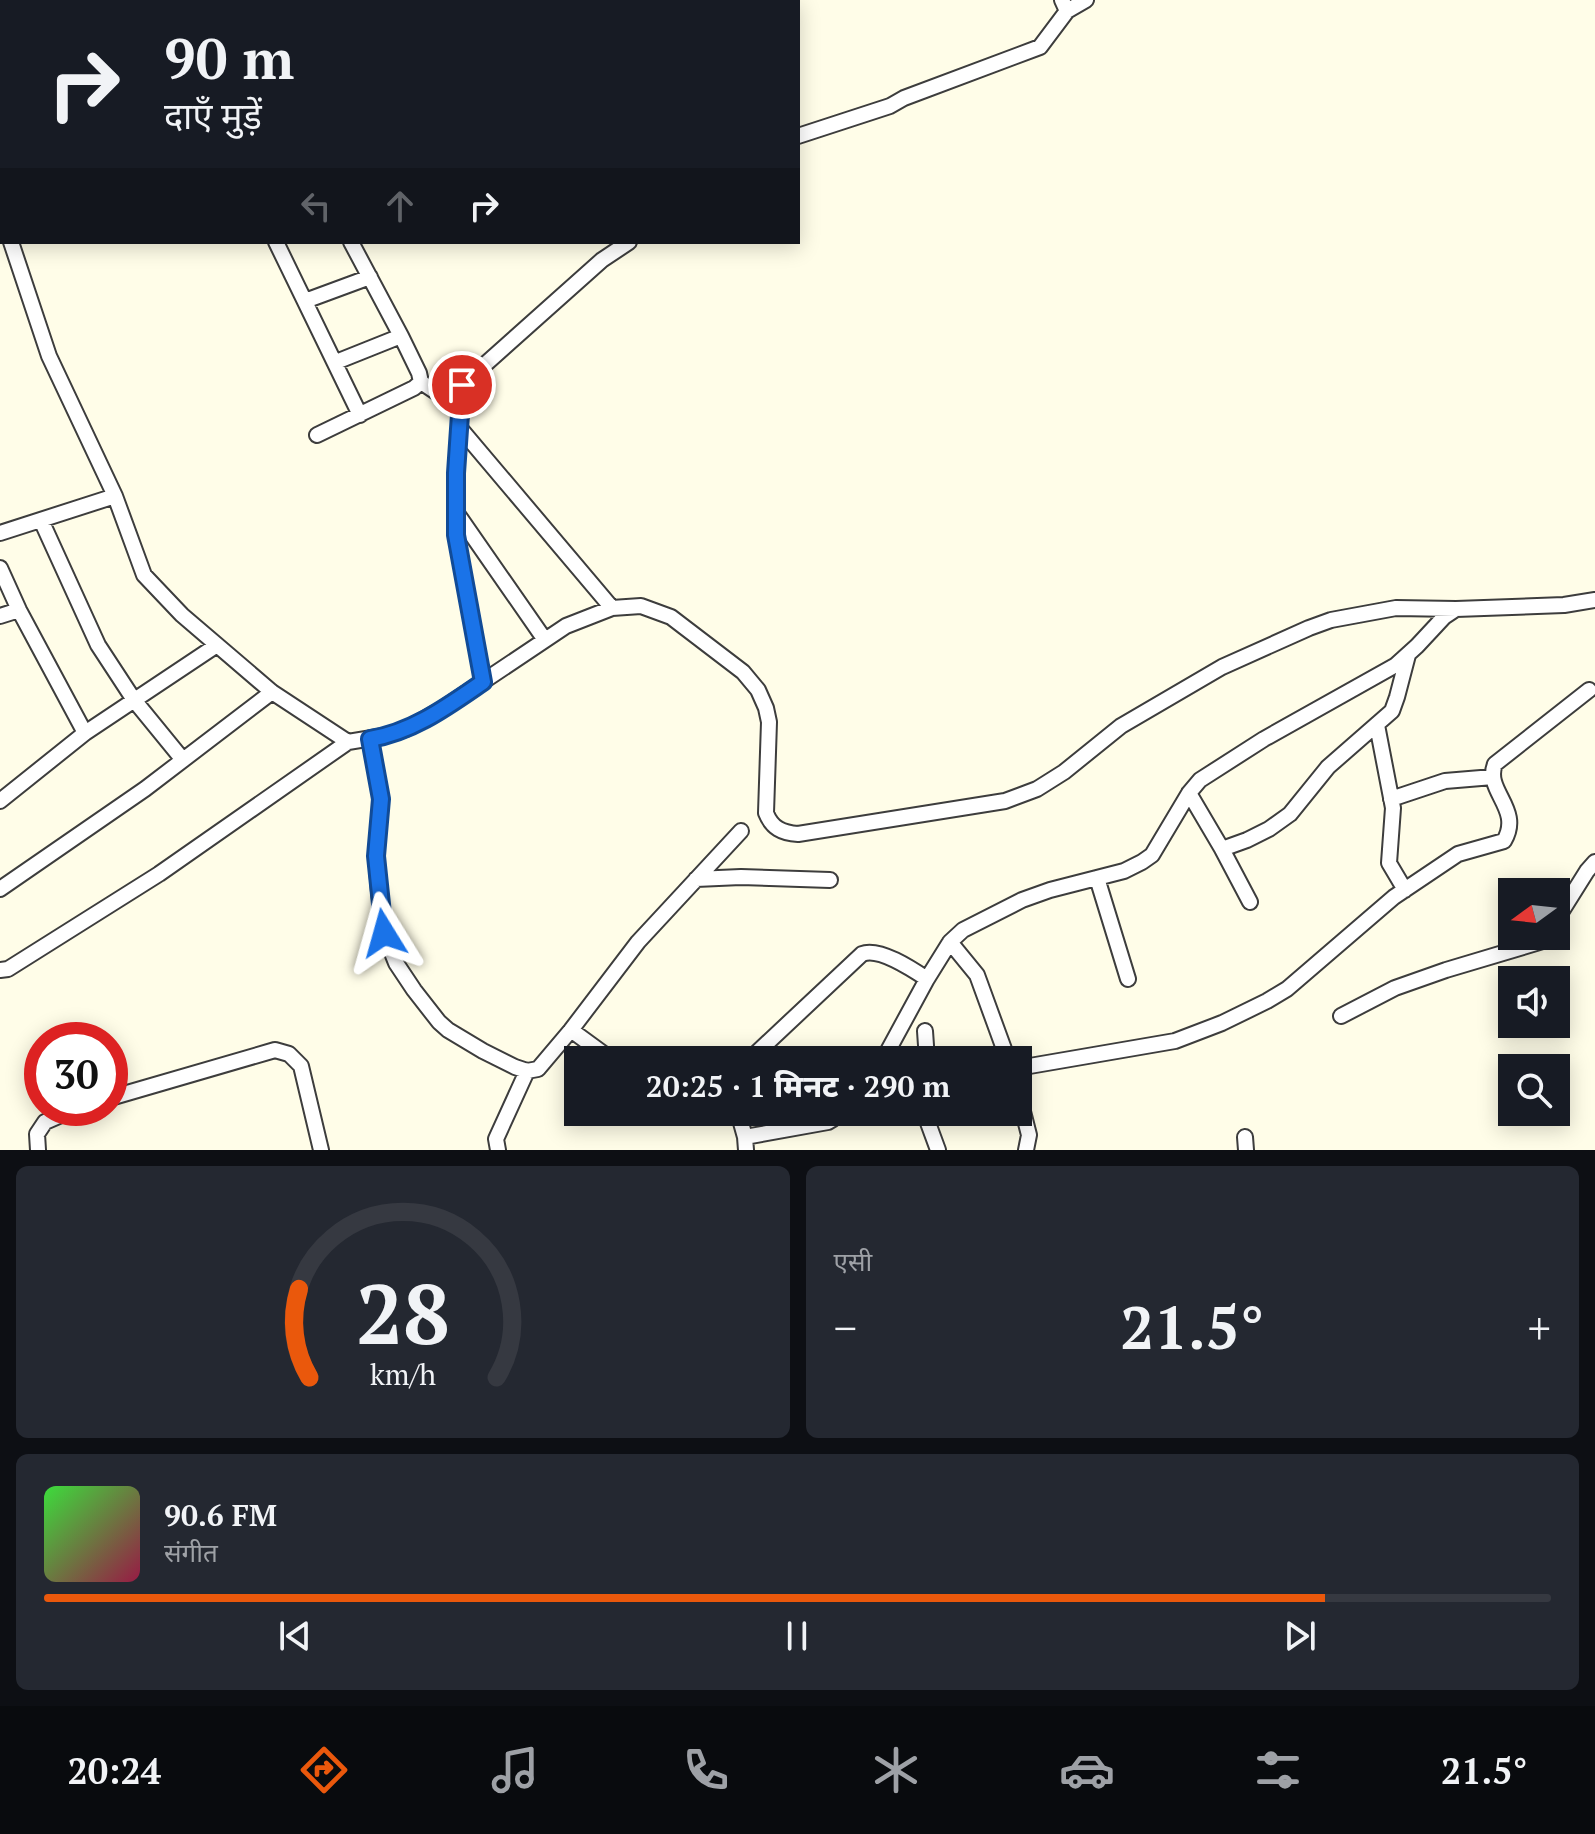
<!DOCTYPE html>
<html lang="hi">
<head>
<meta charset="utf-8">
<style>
	:root { --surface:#171b24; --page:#242831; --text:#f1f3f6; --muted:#9ea1a6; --line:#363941; --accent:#ea580c }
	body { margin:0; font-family:"PT Serif","Noto Sans Devanagari",serif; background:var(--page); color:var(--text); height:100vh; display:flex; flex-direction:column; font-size:30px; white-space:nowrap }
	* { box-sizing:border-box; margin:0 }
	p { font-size:26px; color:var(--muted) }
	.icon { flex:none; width:44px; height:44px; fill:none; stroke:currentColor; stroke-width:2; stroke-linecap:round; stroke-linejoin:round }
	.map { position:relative; height:1150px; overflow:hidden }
	.sheet { display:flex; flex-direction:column; gap:16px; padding:16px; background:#0d0f14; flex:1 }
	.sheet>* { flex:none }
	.hud { position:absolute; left:0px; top:0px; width:800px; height:244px; box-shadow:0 4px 20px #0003; background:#171b24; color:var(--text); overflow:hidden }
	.needle { width:52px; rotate:255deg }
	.tools { position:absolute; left:1498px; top:878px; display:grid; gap:16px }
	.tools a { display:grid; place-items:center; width:72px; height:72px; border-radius:0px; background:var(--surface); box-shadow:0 4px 20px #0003; font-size:40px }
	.speed { position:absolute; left:24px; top:1022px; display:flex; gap:16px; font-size:40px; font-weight:700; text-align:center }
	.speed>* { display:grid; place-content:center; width:104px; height:104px; border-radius:50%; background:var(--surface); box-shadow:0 4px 20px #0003; line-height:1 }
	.speed .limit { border:12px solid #d22; background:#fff; color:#111 }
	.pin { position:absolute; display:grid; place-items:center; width:68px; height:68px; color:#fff; margin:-34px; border:4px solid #fff; border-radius:50%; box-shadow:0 2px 8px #0007 }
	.me { position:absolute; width:88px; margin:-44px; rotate:352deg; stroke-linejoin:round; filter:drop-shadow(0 0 6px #0008) }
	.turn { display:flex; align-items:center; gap:28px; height:168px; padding:0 32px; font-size:36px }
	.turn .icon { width:104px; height:104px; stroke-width:2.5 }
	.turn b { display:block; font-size:56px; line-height:68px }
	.lanes { display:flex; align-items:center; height:76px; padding:0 32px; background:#0003; justify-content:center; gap:40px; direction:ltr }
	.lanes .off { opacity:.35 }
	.big { font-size:60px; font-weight:800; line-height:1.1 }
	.sheet .widget { flex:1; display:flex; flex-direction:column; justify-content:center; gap:12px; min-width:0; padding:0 28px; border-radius:12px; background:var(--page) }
	.sheet .dial { align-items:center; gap:0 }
	.dial svg { height:208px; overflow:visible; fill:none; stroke:var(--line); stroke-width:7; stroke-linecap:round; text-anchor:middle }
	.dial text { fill:var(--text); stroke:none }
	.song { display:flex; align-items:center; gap:24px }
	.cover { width:96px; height:96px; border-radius:12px; background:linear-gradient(135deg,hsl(120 70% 55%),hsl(340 70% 35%)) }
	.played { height:8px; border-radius:4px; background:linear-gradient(90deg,var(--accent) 85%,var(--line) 85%) }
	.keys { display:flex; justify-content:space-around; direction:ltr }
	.heat { display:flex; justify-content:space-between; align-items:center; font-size:44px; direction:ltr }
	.sheet .tiles { flex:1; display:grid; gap:16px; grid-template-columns:1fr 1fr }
	.widget:last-child { grid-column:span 2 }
	.trip { position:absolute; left:564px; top:1046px; width:468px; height:80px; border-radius:0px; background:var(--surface); box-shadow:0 4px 20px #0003; font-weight:800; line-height:80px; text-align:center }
	.tab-bar { display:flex; height:128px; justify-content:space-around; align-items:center; background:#090b0e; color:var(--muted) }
	.tab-bar .icon { width:56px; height:56px }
	.tab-bar .current { color:var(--accent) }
	.tab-bar b { font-size:36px; color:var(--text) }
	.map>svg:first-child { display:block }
</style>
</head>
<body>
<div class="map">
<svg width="1595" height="1150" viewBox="0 0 1595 1150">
	<rect width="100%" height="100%" fill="#fffde8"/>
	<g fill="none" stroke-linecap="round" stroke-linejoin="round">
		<defs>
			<path id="minor" d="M5,0l1,2
				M86,0l1,2
				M285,0l1,2
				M393,0l1,2
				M1062,0l5,11 19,-11
				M44,2l5,-2
				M0,20l2,-1
				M0,72l2,-1
				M798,136l92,-30 14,-8 136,-51 27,-36
				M0,159h2
				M0,201l2,3
				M11,242l38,114 66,140 29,79 38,40 90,77 76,50 36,-6 22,-7 36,-20 124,-83 46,-18 29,-2 30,11 72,55 15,18 8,18 3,14 -3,91c6,15 16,20 32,21l207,-33 32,-12 27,-17 57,-46 101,-59 87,-39 22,-8 65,-12 60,1 108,-4 31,-5
				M276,242l84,173
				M305,301l65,-24
				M336,362l65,-26
				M421,382l39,26
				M459,427l153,181
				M317,435l97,-47 7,-6 -2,-9 -18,-37 -50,-94
				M456,512l89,128
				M41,520l57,125 36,55 49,60
				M0,533l115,-37
				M0,568l19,42 66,123
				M0,616l19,-6
				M483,682l-27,-147v-62l6,-88 140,-125 27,-18
				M1377,725l16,83 -4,55 16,27
				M370,739l11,60 -5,57 3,36 5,41 12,30 18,27 25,32 9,8 35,21 32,16 12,4 11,-2 33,-39 67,-88 103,-111
				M1189,793l33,56 28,53
				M1391,799l54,-18 48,-4
				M0,801l85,-68 132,-88
				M1222,849l25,-9 22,-11 21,-15 38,-47 64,-56 5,-14 11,-42
				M1097,878l31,101
				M696,879l45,-2 89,3
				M0,889l145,-100 127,-97
				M1556,933l4,-19 27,-43 8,-9
				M950,942l27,33 31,85
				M0,970l8,-1 151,-95 189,-132
				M1341,1016l54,-28 51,-18 97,-29 11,-5
				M571,1030l41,30
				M925,1031l2,29
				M749,1060l113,-106c17,-7 50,15 65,25
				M883,1060l44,-81 23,-37 13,-12 59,-30 28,-10 74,-19 18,-9 10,-7 37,-62 11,-13 64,-41 132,-74 21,-19 27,-29 12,-8
				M1018,1068l157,-27 47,-18 45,-22 20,-12 107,-92 64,-43 46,-13c19,-32 -20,-50 -9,-77l94,-74
				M1018,1092l11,43 -3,15
				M110,1098l165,-48 14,4 12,12 20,84
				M694,1112l1,5 18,-5
				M738,1112l7,25
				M924,1112l14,38
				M1245,1137l1,13
				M38,1150l-1,-16 8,-12 32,-14
				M498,1150l-2,-11 31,-68
				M746,1150l-1,-13 83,-15 5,-3 4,-7"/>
		</defs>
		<!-- minor casing -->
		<use href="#minor" stroke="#3d3d3d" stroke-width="18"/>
		<!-- minor -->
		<use href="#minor" stroke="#fff" stroke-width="14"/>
	</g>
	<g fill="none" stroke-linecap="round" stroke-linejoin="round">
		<defs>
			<path id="route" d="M384,933l-8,-77 5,-57 -11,-60c43,-7 78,-33 113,-57l-27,-147v-62l6,-88"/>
		</defs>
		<!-- route casing -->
		<use href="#route" stroke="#114b97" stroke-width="20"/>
		<!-- route -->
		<use href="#route" stroke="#1a73e8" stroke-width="14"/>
	</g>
</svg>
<div class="tools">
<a><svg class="needle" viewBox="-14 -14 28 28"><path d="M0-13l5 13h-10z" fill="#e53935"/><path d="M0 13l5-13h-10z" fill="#9ea1a6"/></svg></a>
<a><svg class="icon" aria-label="sound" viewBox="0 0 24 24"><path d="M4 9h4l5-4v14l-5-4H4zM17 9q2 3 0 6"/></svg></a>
<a><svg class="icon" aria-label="search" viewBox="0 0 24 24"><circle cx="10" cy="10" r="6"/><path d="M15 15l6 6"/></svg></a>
</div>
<div class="speed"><div class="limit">30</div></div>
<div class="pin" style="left:462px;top:385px;background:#d93025"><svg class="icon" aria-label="arrive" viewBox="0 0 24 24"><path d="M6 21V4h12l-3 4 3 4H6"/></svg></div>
<svg class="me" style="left:384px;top:933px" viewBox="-20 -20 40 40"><path d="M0-17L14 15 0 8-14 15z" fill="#1a73e8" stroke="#fff" stroke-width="4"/></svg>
<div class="trip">20:25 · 1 मिनट · 290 m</div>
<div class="hud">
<div class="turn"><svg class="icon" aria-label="right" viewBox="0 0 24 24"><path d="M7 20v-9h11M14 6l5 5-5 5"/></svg><div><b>90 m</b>दाएँ मुड़ें</div></div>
<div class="lanes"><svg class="icon off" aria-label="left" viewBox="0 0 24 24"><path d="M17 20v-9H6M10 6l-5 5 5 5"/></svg><svg class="icon off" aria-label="ahead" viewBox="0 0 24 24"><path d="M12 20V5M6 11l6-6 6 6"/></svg><svg class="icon" aria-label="right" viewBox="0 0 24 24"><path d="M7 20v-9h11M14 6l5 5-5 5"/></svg></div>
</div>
</div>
<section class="sheet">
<div class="tiles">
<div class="widget dial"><svg viewBox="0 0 100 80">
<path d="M14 69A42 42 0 1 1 86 69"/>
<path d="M14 69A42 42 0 0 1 10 35" stroke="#ea580c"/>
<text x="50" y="56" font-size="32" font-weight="700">28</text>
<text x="50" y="72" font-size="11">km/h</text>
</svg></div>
<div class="widget"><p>एसी</p>
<div class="heat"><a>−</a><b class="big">21.5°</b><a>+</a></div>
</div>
<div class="widget">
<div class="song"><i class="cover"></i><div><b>90.6 FM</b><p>संगीत</p></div></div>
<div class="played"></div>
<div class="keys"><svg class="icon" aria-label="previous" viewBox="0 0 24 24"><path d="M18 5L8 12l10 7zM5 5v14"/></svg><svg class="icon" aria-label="pause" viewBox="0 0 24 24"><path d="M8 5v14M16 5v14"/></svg><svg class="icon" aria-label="next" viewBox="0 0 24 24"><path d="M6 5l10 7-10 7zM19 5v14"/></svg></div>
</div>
</div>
</section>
<nav class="tab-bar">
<b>20:24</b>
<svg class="icon current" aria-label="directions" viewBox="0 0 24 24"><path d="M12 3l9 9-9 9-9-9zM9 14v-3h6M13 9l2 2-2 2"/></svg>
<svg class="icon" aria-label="music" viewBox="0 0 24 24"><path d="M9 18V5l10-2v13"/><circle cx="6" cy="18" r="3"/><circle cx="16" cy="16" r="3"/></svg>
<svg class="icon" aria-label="phone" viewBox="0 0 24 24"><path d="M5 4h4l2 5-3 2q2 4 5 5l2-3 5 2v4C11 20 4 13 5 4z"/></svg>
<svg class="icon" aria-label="climate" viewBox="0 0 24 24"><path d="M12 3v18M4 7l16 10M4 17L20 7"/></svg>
<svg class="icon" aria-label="car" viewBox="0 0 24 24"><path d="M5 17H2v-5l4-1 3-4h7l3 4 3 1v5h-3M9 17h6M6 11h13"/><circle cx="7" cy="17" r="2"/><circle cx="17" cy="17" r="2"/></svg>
<svg class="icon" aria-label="filters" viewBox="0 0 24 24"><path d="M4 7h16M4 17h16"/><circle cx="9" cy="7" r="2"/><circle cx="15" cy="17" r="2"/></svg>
<b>21.5°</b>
</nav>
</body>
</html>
